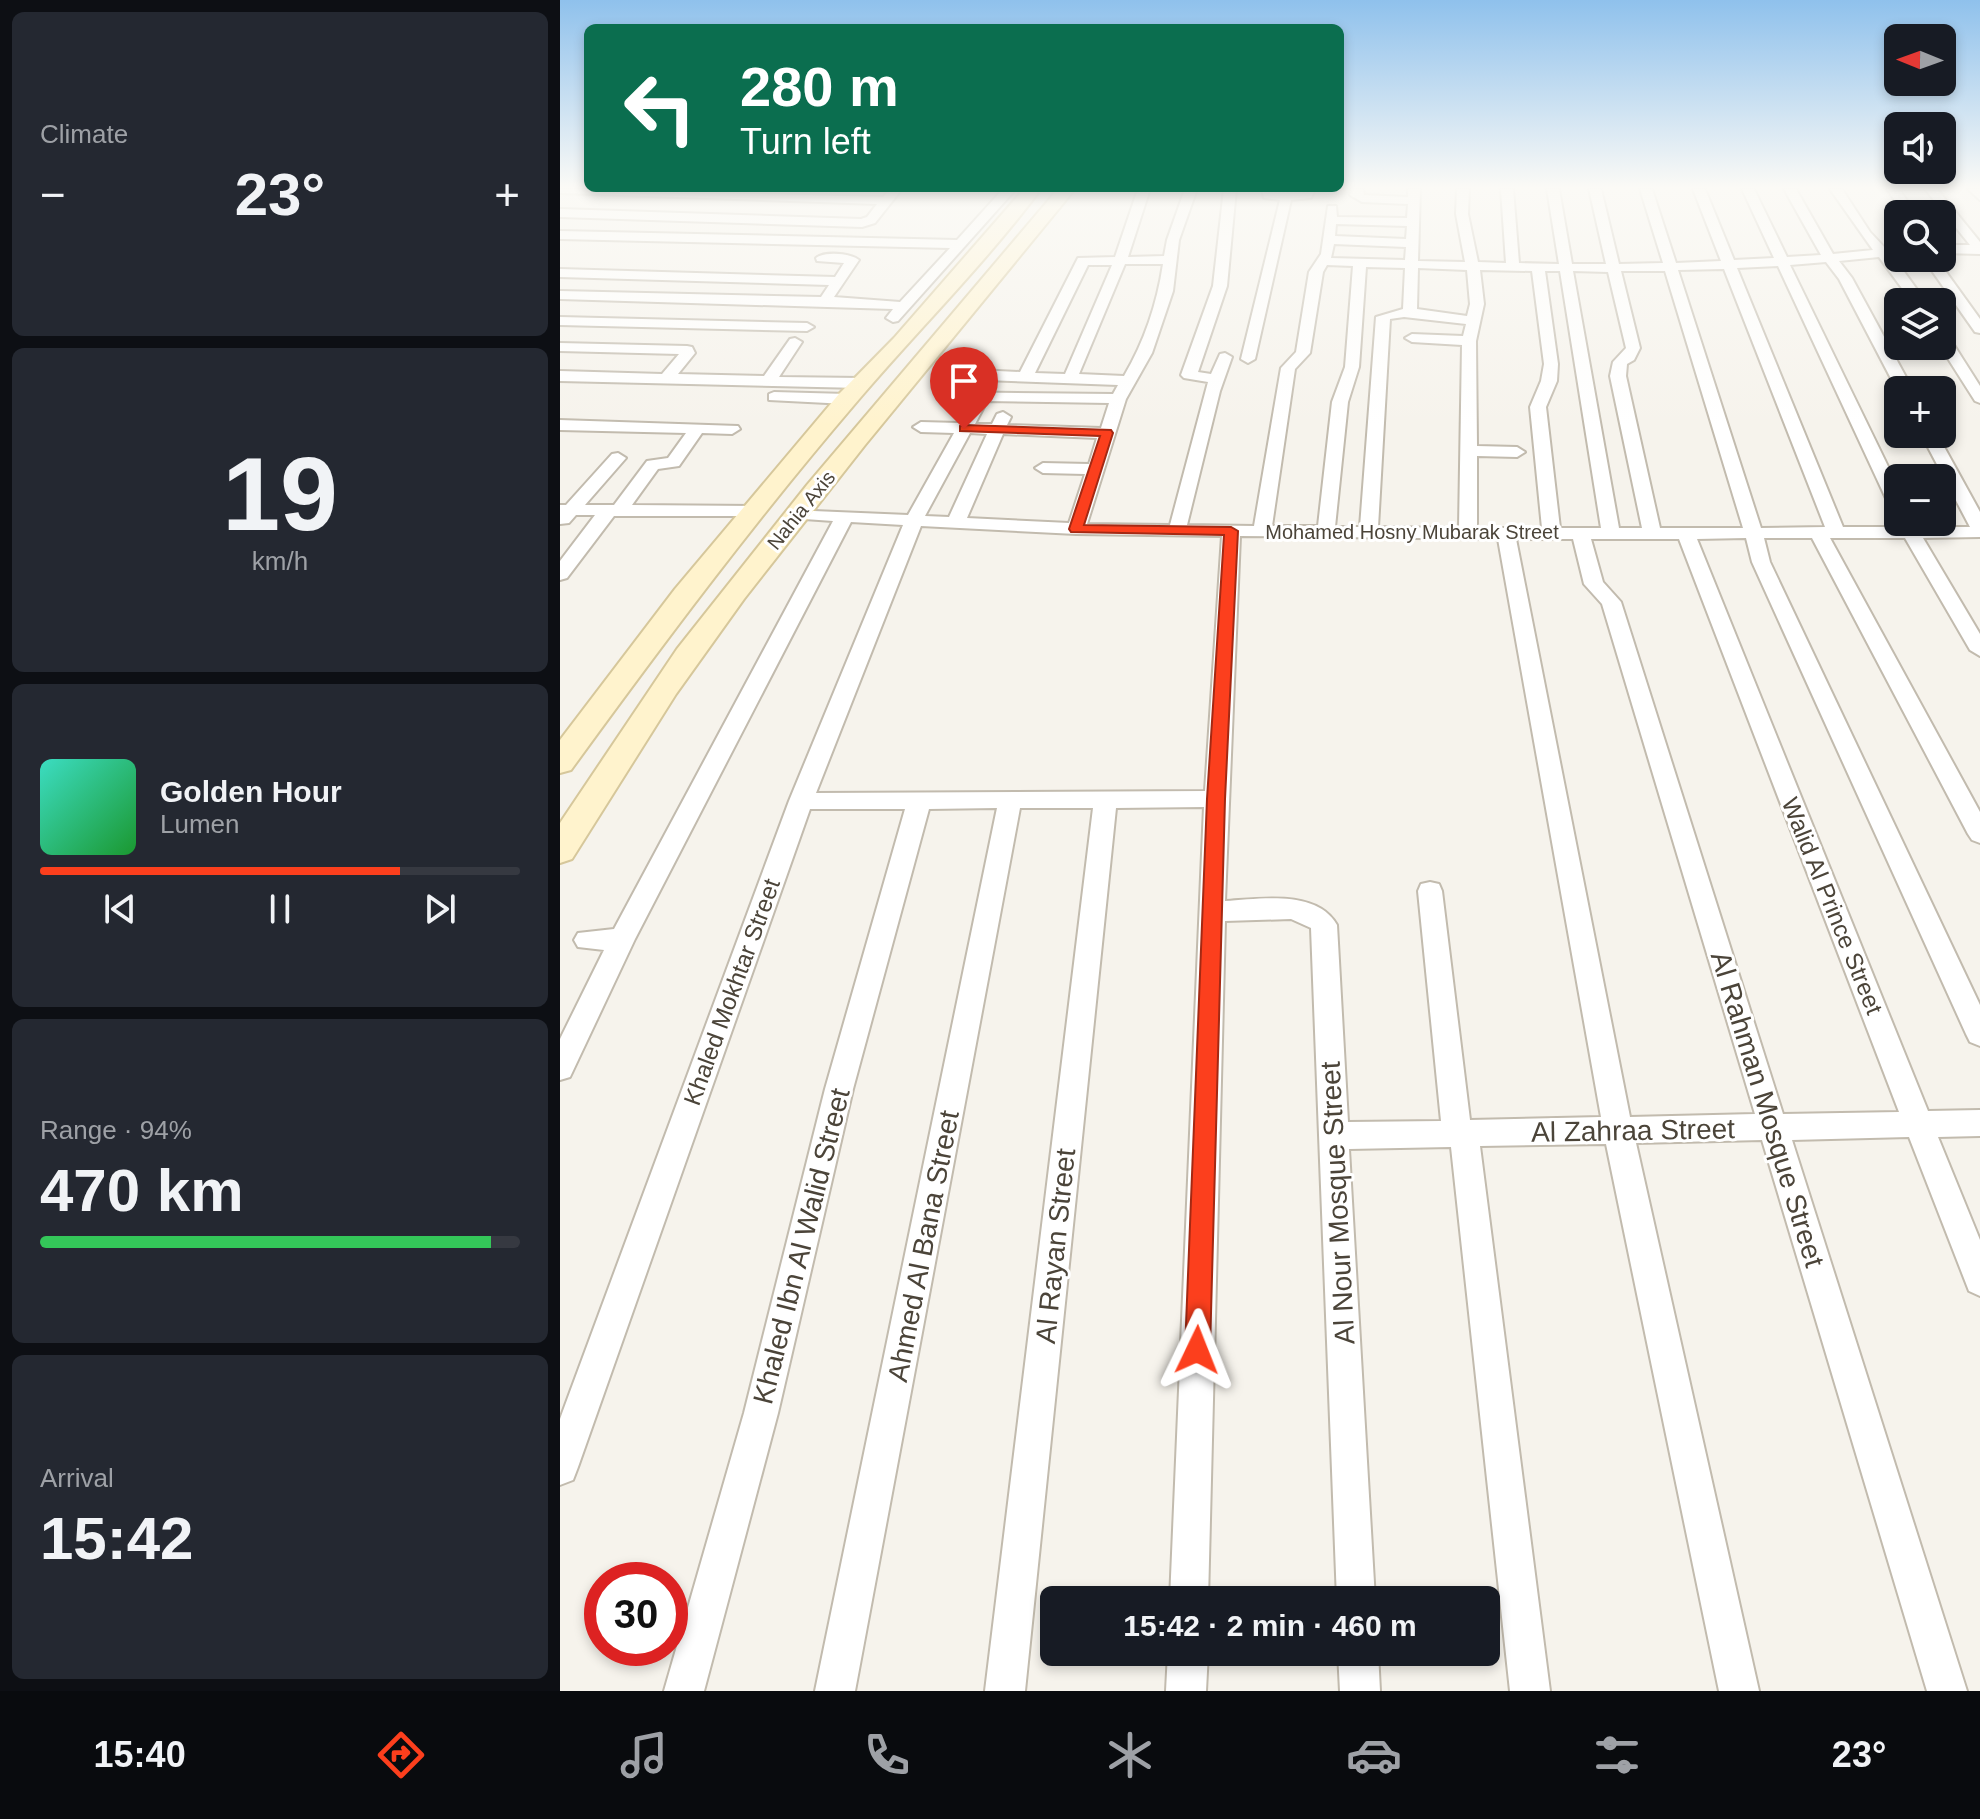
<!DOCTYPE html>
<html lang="en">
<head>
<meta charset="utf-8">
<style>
	:root { --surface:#171b24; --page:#242831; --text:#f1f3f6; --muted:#9ea1a6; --line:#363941; --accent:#fc3f1d }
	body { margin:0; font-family:Helvetica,sans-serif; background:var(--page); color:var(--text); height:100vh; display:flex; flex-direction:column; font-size:30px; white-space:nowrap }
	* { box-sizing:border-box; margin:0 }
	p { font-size:26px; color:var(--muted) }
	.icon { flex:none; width:44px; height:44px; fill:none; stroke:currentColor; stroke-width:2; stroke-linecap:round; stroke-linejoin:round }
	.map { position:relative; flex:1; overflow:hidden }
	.side { display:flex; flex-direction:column; gap:12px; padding:12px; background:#0d0f14; width:560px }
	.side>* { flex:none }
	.hud { position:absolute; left:24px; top:24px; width:760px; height:168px; border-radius:12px; box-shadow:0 4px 12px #0003; background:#0b6e4f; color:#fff; overflow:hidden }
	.needle { width:52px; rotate:271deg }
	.buttons { position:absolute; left:1324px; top:24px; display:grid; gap:16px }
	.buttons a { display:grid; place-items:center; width:72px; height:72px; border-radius:12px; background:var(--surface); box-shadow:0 4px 12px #0003; font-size:40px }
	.speed { position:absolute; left:24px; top:1562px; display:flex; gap:16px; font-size:40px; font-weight:700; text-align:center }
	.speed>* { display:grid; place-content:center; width:104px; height:104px; border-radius:50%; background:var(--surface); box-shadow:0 4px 12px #0003; line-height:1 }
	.speed .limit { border:12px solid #d22; background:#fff; color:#111 }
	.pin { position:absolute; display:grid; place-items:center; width:68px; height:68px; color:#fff; margin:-82px -34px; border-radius:50% 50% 50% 0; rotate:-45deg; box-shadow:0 0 8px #0007 }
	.pin .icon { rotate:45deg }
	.me { position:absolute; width:88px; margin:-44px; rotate:2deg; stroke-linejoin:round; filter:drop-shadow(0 0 6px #0008) }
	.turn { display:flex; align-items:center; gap:28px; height:168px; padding:0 24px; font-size:36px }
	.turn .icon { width:104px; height:104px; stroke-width:2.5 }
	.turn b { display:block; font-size:56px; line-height:68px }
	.big { font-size:60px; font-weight:800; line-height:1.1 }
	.side .card { flex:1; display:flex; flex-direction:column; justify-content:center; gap:12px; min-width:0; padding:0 28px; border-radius:12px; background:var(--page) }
	.side .dial { align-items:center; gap:0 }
	.dial b { font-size:104px; line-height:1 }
	.song { display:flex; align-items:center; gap:24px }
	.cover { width:96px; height:96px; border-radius:12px; background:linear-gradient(135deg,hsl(170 70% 55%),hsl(130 70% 35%)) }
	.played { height:8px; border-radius:4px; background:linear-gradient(90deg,var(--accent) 75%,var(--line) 75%) }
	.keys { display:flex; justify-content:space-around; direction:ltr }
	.heat { display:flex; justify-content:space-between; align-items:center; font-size:44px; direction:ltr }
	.charge { height:12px; border-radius:6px; background:linear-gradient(90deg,#34c759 94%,var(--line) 0) }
	.trip { position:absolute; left:480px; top:1586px; width:460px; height:80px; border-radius:12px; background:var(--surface); box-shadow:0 4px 12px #0003; font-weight:800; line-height:80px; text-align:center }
	.tabs { display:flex; height:128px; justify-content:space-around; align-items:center; background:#090b0e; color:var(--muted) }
	.tabs .icon { width:56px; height:56px }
	.tabs .on { color:var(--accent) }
	.tabs b { font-size:36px; color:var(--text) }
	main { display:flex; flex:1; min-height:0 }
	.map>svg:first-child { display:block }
</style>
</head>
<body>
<main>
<section class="side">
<div class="card"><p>Climate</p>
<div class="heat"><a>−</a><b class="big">23°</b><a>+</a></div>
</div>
<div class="card dial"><b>19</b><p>km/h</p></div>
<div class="card">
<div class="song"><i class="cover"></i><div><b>Golden Hour</b><p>Lumen</p></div></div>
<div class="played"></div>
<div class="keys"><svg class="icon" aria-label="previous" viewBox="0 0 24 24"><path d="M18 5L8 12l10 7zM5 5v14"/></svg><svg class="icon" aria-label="pause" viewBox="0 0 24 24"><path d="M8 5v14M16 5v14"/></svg><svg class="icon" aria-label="next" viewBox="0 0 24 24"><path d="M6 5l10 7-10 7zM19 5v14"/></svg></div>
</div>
<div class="card"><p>Range · 94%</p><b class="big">470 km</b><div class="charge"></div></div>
<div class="card"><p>Arrival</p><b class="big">15:42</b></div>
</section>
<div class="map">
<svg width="1420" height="1691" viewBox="0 0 1420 1691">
	<rect width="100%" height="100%" fill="#f6f3ec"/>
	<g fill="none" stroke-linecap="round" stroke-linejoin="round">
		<defs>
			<path id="minor" d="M0,189l323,8 7,-8h12l-27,34 -13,4 -302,-10v-8l301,10 6,-2 10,-13 -317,-11z
				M443,189h13l-118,132 -5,1 -7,-4 7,-9 -333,-10v-8l261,6 8,-12 -269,-8v-8l275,8 9,-14 -27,-2 -1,-3c9,-7 34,-5 43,2l-25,37 66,5 50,-54 -390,-9v-8l397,9z
				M578,189h12l-22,68 36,-1 3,-16 18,-51h12l-18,51 -6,51 -21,62 -26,46 -39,125 83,1 38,-143 -24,-4 -3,-3 32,-89 11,-97h12l-9,97 -29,86 13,2 9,-20 5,-1 7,4 -12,34 -33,134 67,1 27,-158 15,-16 13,-80 12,-18 7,-48h8l1,11 70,1 1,-14 -46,-2 -12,-7 1,-6h12l1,6 44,2v-8h12l-2,72 47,1 -9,-48 1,-25h12l-1,25 10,48 28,1 -5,-74h12l6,74 40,1 -12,-75h12l13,75h34l-17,-75h12l18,75 44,-1 -23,-74h12l24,74 45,-2 -28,-72h12l29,71 40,-2 -32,-69h12l33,68 34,-2 -37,-66h12l37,65 40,-4 -43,-61h12l28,43 15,16 13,-1v8h-6l34,47h-14l-33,-45 -40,4 13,17 61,112h-16l-58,-111 -13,-17 -36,3 108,222v23l-9,-5 -111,-239 -41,2 106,259h56l-2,-5 1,-1 17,1 2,5h53l-49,-93h16l43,78v25l-57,1 57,96v22l-10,-6 -65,-112h-75l150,274v31l-8,-3 -4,-6 -156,-296h-48l6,24 210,443v41l-10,-4 -4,-8 -214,-472 -6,-24 -49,1 231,572 52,-1v26l-42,1 42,103v56l-11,-5 -60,-154 -117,3 175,551h-40l-165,-551 -126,3 123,548h-40l-113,-547 -126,2 70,545h-40l-59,-544 -102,2 26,451h-38l-26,-672 -20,-9 -66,2 -17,679h-38l34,-793 -88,1 -91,883h-40l108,-883h-73l-165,883h-40l182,-883 -68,1 -76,280 -75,324 -74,278h-40l80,-278 81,-324 80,-280h-95l-232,658 -5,13 -13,5v-66l229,-618 114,-276 -52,-3 -216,417 -65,138 -10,3v-41l44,-89 -26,-3 -4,-7 4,-7 36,-4 219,-408 -43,-3 -3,-4 3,-4 118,5 46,-82 -33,-1 -8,-5 8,-5 38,1 13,-23 -32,-2v-6l173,2 5,-9 -161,-6 -8,-5 8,-5 63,3 58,-114 37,-1zM776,224l71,2 -1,13 -71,-3zM774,244l72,3 -1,13 -74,-2zM565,264h38c-6,40 -19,78 -39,112l-45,-2zM528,265h24l-47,109 -30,-1zM767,265l26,1 -8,101 -13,35 -14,124h-46l23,-157 15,-16 13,-81zM806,267l39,1 -2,41 -27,8 -16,210h-25l13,-125 11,-35zM858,268l49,2 3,34 -3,12 -50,-7zM1164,269l101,258 -64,1 -83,-258zM920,270l52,1 12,93 -3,17 -11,26 12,121h-65v-72l40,1 8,-5 -8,-5 -40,-1 -1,-105 8,-37zM985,271h15l41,257h-41l-14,-121 11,-26 1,-17zM1013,271l35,1 18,76 -13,14 -3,14 32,152h-23zM1061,271h44l78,257h-83l-34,-152 1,-12 7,-4 6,-12zM844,317l62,7 -3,12 -51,-2 -7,4 7,4 50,3 -3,183 -81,-1 12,-208zM427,401l122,2 -8,25 -94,-3 4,-8 -8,-5 -6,2 -5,10h-17zM410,433l17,1 -38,83 -24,-1zM443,434l94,4 -8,26 -46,-1 -8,5 8,5 42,1 -16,49 -102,-5zM361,526l155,8 146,2 -17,255 -389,2zM680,536l258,3 103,578 -131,3 -28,-229 -3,-7 -9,-2 -9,2 -3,7 23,230 -93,1 -11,-197c-20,-36 -78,-26 -112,-24zM956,539h57l11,45 18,20 153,510 -125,3zM1031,539h88l220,573 -116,2 -162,-512 -18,-20z
				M702,189h12v3l41,-3 -4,9 -20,2 -36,159 -7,4 -7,-4 39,-159 -16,-2z
				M1327,189h12l17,25h-12z
				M1365,189h12l43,53v12l-38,-1v-8h28z
				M1408,189h12v11z
				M1363,258h13l44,61v14l-5,-1z
				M0,317l247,6 7,4 -7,4 -247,-6z
				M1382,333l5,1 33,52v17l-5,-2 -35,-55z
				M235,338l7,4 -23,35 82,1 8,5 -8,5 -301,-7v-10l102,3 17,-20 -119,-3v-8l127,3 5,1 3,6 -17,21 86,2 26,-37z
				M214,392l73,2 8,5 -8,5 -78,-4v-6z
				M0,420l178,6 2,3 -8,5 -30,-1 -23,33 -21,3 -26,36 123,1 9,5 -9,5h-141l-47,62 -7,2v-19l35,-46h-19l-7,8 -9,1v-19h6l46,-51 6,-1 8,5 -41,47h29l33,-44 21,-3 18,-25 -126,-3z
				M608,1652h40l-2,39h-40z
				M778,1652h40l2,39h-40z"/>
			<path id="secondary" d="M464,189h17c-57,76 -126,144 -187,216 -100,117 -192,240 -283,365l-11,3v-33l115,-151 164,-195 55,-56z
				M498,189h17l-210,256 -121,154 -68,95 -104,165 -12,4v-40l117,-174 130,-164z"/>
		</defs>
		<!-- minor casing -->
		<use href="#minor" stroke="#c2bbae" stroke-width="4"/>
		<!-- secondary casing -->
		<use href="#secondary" stroke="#d6c79b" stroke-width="4"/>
		<!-- minor -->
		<use href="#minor" fill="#fff" fill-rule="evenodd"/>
		<!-- secondary -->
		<use href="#secondary" fill="#fff3cd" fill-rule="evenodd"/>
	</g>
	<!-- sky -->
	<linearGradient id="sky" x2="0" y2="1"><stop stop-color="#8fc1ec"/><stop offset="0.44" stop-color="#fbfaf6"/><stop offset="1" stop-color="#fbfaf6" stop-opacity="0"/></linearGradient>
	<rect width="1420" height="426" fill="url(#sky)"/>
	<!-- route -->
	<path fill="#fc3f1d" stroke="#a42913" stroke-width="2" d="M404,425l147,5 2,3 -29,92 147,2 7,4 -13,268 -15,551 -4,9 -9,4 -9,-4 -3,-9 22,-551 17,-264 -153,-3 -2,-3 31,-93 -140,-5v-5z"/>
	<g text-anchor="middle" stroke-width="6" stroke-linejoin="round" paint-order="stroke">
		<!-- far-street labels -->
		<g font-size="20" fill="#4b4439" stroke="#fff">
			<text transform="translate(241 510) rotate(-51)" y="7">Nahia Axis</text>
			<text x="852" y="539">Mohamed Hosny Mubarak Street</text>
		</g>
		<!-- street labels -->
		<g font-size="24" fill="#4b4439" stroke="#fff">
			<text transform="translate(1272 906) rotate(68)" y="8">Walid Al Prince Street</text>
			<text transform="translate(172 992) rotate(-70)" y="8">Khaled Mokhtar Street</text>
		</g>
		<!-- near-street labels -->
		<g font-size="28" fill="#4b4439" stroke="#fff">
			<text transform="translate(1208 1109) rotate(73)" y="10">Al Rahman Mosque Street</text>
			<text transform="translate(1073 1130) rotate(-1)" y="10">Al Zahraa Street</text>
			<text transform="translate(777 1203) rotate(-93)" y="10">Al Nour Mosque Street</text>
			<text transform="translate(241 1246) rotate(-76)" y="10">Khaled Ibn Al Walid Street</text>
			<text transform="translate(363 1246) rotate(-79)" y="10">Ahmed Al Bana Street</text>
			<text transform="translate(495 1246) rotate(-84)" y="10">Al Rayan Street</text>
		</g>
	</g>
</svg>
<div class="buttons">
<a><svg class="needle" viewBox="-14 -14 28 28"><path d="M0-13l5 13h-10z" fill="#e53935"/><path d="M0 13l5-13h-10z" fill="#9ea1a6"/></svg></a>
<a><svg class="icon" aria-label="sound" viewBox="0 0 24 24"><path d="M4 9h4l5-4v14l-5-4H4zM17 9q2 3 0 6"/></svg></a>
<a><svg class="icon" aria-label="search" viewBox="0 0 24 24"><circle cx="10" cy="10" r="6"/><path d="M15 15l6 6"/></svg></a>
<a><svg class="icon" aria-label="layers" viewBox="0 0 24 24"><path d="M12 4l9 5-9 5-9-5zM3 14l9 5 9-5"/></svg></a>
<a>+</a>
<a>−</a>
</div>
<div class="speed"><div class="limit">30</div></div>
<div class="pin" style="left:404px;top:429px;background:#d93025"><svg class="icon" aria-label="arrive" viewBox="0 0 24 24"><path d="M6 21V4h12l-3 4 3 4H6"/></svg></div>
<svg class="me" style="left:637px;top:1350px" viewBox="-20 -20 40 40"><path d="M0-17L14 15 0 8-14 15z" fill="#fc3f1d" stroke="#fff" stroke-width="4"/></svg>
<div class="trip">15:42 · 2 min · 460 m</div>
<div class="hud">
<div class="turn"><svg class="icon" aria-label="left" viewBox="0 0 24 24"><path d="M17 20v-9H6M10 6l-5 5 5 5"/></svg><div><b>280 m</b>Turn left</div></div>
</div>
</div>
</main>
<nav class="tabs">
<b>15:40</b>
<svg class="icon on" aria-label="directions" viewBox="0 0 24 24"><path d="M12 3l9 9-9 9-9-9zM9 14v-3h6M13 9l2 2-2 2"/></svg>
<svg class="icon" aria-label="music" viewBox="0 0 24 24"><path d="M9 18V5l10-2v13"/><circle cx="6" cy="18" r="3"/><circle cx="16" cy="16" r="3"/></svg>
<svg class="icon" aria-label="phone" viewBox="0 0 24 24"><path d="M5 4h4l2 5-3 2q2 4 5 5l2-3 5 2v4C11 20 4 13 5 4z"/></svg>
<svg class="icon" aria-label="climate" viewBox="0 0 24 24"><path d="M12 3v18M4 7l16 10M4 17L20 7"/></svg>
<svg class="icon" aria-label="car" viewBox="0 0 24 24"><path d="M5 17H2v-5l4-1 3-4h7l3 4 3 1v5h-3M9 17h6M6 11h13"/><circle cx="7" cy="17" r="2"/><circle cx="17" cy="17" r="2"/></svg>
<svg class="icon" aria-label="filters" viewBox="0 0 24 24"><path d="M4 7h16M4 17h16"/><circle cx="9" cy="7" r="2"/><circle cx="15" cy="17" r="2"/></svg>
<b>23°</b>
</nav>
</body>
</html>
